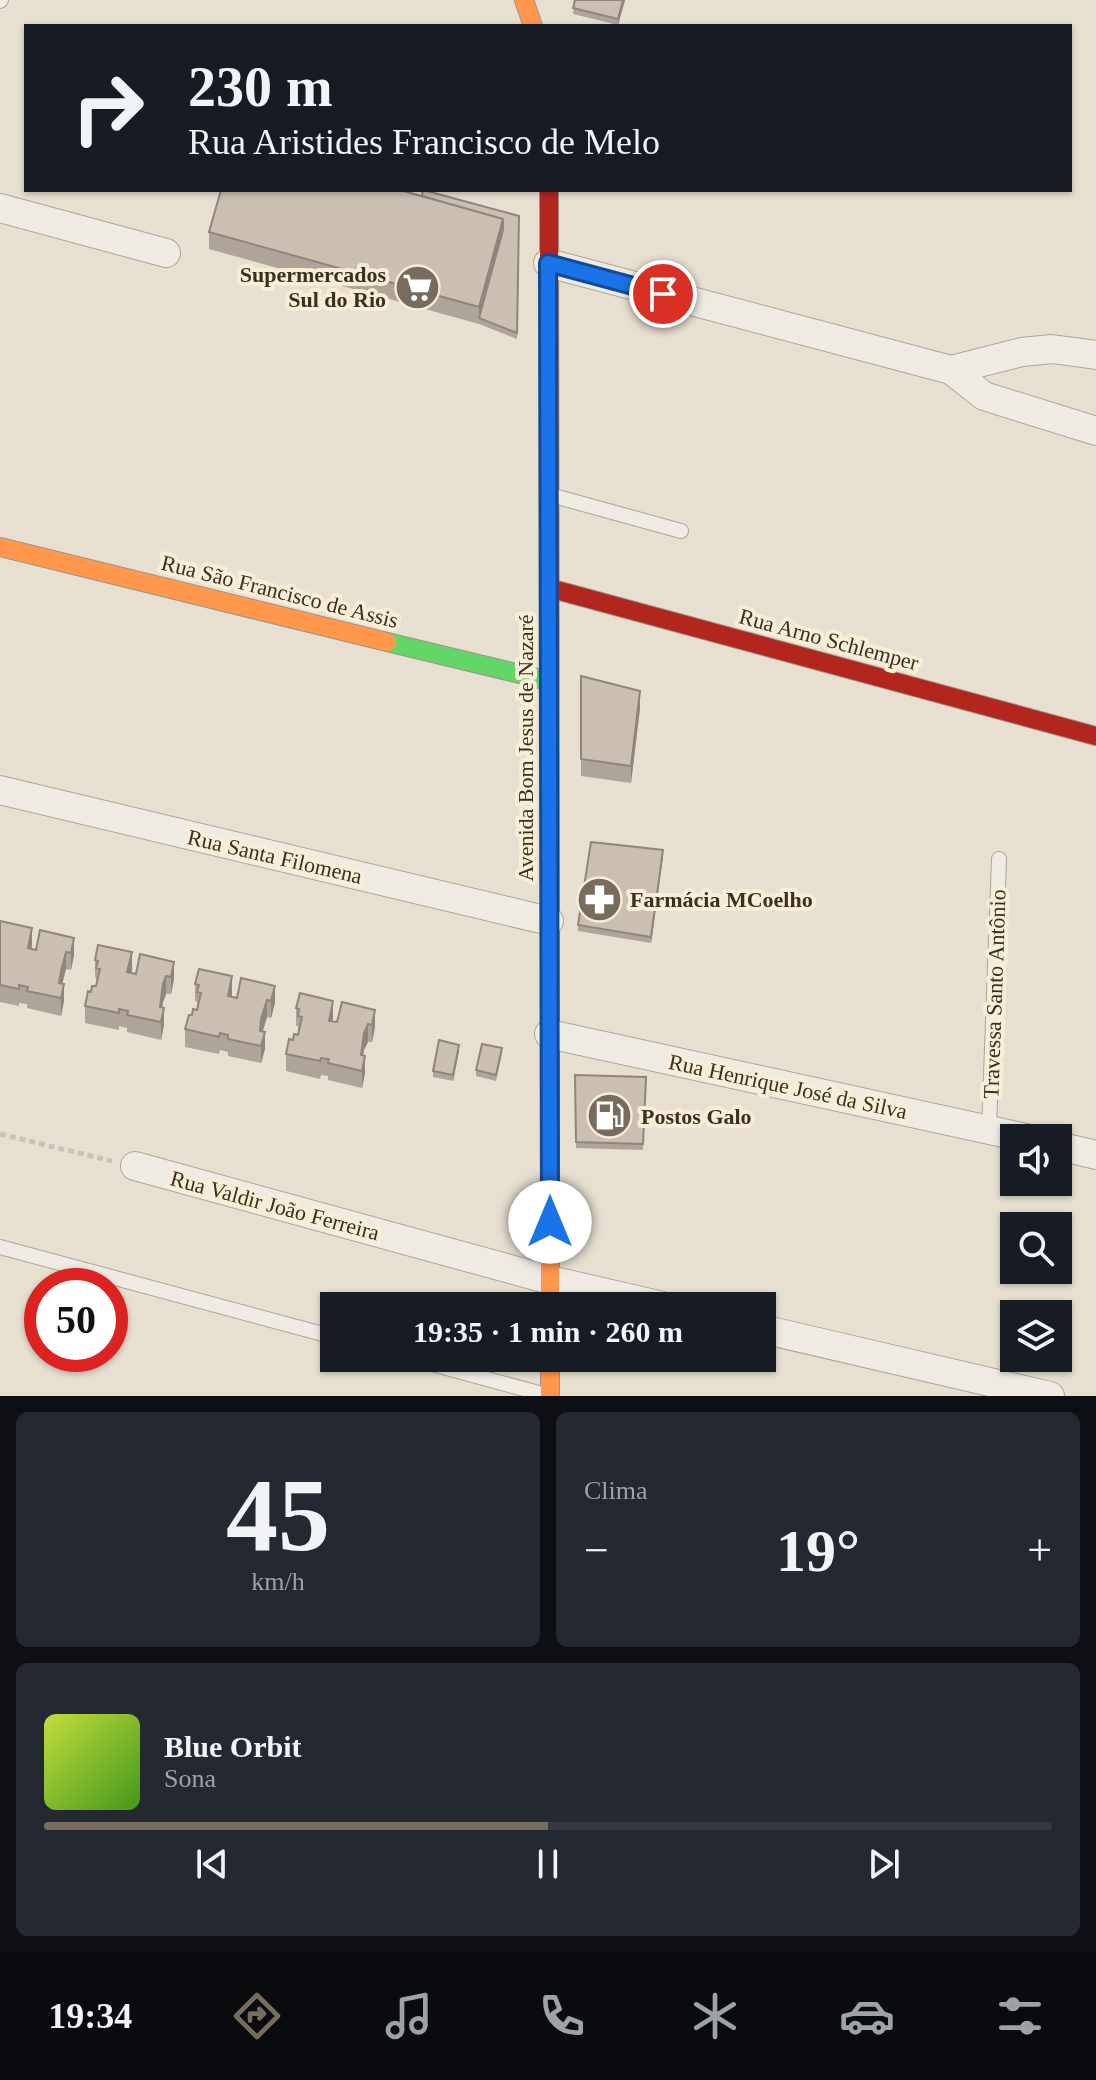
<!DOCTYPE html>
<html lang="pt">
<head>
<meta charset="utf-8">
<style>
	:root { --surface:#171b24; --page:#242831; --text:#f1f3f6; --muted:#9ea1a6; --line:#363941; --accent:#786c5e }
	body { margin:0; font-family:Georgia,serif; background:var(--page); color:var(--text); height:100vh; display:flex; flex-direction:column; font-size:30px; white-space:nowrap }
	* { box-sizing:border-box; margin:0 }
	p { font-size:26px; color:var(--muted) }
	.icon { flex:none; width:44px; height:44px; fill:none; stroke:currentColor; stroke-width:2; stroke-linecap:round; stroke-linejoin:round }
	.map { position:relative; height:1396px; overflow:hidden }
	.side { display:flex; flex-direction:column; gap:16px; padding:16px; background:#0d0f14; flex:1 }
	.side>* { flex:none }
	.guide { position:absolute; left:24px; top:24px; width:1048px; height:168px; border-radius:0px; box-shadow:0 2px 6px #0004; background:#171b24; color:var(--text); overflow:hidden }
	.buttons { position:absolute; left:1000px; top:1124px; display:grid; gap:16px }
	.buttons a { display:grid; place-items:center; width:72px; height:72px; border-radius:0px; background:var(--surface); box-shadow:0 2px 6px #0004; font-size:40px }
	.speed { position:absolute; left:24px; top:1268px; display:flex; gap:16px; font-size:40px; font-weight:700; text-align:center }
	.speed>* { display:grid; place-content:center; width:104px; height:104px; border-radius:50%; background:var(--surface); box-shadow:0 2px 6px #0004; line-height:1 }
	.speed .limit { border:12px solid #d22; background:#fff; color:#111 }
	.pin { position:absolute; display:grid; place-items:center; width:68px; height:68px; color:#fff; margin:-34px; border:4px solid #fff; border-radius:50%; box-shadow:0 2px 8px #0007 }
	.me { position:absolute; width:88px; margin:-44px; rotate:0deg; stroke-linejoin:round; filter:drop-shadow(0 0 6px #0008) }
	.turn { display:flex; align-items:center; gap:28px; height:168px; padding:0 32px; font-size:36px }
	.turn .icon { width:104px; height:104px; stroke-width:2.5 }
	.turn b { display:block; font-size:56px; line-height:68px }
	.big { font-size:60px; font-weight:700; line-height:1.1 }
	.side .card { flex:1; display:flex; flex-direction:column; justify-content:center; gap:12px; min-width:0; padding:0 28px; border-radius:12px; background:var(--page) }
	.side .dial { align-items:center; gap:0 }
	.dial b { font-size:104px; line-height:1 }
	.song { display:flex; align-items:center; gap:24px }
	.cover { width:96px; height:96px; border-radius:12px; background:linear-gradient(135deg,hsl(70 70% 55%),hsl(100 70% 35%)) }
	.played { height:8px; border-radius:4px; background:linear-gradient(90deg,var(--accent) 50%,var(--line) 50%) }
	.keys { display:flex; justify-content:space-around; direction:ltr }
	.heat { display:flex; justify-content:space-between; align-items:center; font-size:44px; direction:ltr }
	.side .tiles { flex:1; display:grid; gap:16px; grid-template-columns:1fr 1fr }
	.card:last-child { grid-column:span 2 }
	.trip { position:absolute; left:320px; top:1292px; width:456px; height:80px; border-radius:0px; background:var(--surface); box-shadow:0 2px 6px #0004; font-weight:700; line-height:80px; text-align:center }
	.tab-bar { display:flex; height:128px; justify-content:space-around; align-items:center; background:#090b0e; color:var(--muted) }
	.tab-bar .icon { width:56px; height:56px }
	.tab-bar .on { color:var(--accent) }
	.tab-bar b { font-size:36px; color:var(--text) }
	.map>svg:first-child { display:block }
</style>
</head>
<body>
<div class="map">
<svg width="1096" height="1396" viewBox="0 0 1096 1396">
	<rect width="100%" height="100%" fill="#e7e0d1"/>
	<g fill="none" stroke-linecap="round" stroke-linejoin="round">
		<defs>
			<path id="lane" d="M0,1l1,-1
				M554,496l127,35
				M989,1129l10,-270
				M0,1247l334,90
				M410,1358l136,37"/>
			<path id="street" d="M0,208l166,45
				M548,263l403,107 71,-18 30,-3 44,6
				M951,370l33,26 112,35
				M0,790l549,131
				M549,1034l477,104
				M1058,1146l38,9
				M135,1166l415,114 113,26
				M762,1329l288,67"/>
			<path id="fast" d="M387,642l162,39"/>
			<path id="slow" d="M524,0l9,26
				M0,547l387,95
				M550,812v494
				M550,1358v38"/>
			<path id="jam" d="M549,190l1,622
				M549,588l547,148"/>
		</defs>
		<!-- lane casing -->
		<use href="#lane" stroke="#ada599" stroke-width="16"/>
		<!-- street casing -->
		<use href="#street" stroke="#ada599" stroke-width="30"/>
		<!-- fast casing -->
		<use href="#fast" stroke="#9c958a" stroke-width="20"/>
		<!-- slow casing -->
		<use href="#slow" stroke="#9c958a" stroke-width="20"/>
		<!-- jam casing -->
		<use href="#jam" stroke="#9c958a" stroke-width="20"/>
		<!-- path -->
		<path stroke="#c8c2b9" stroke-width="5" stroke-dasharray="6 4" stroke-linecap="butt" d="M0,1134l112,27"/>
		<!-- lane -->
		<use href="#lane" stroke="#efebe3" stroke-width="14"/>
		<!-- street -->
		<use href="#street" stroke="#efebe3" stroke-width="28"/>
		<!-- fast -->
		<use href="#fast" stroke="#63d668" stroke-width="18"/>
		<!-- slow -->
		<use href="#slow" stroke="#ff974d" stroke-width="18"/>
		<!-- jam -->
		<use href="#jam" stroke="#b3261e" stroke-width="18"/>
	</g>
	<!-- wall -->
	<path fill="#afa499" d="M575,0h50l-7,25 -45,-11z
		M422,196l97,20 -2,123 -38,-15 -270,-75v-17z
		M581,676l59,32 -9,75 -50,-7z
		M663,856l-12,87 -73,-12v-6z
		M0,921l32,24 -1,4 5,1 4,-20 34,25 -3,15 -5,-1 -4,14 2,18 -3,15 -34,-8v-4l-8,-1v3l-19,-4z
		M140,954l34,25 -3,15h-5l-3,8 -1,6 2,17 -3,15 -34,-8v-4l-8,-2v4l-34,-7v-17l6,-14 6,-7 -1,-7 -1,-1v-17l37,10 -1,3 5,1z
		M241,978l34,25 -4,15 -4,-1 -4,14 2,18 -4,14 -33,-7v-4l-8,-2 -1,4 -34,-7v-18l7,-14 6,-6 -1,-7 -2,-1v-17l37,10v3l5,1z
		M342,1002l33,25 -3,15h-4l-4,8 -1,6 2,17 -3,15 -34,-8v-4l-7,-1 -1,4 -34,-8v-17l7,-14 5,-6v-8h-2v-18l37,10v3l4,1z
		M459,1051l-6,30 -20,-4v-6z
		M502,1054l-6,27 -20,-5v-6z
		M575,1075l71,2 -3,73 -67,-2z"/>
	<!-- shaded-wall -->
	<path fill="#8e867d" d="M623,0h2l-7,25v-6z
		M503,219v17l-24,82v-11z
		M640,691v17l-9,75v-17z
		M663,850v6l-12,87v-6z
		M32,928v17l-4,20v-17z
		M74,938v17l-3,15v-17z
		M66,952v17l-5,20 -2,11 2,-29z
		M132,952v18l-5,20v-18z
		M174,962v17l-3,15v-17z
		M166,976v18l-3,8 -3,22v-17l3,-23z
		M232,976v18l-4,19v-17z
		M64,984v17l-3,15v-18z
		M275,986v17l-4,15v-17z
		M267,1000v17l-6,19 -1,12 1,-29z
		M333,1001v17l-4,20v-17z
		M164,1008v17l-3,15v-18z
		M375,1010v17l-3,15v-17z
		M368,1024v18l-4,8 -3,22v-17l3,-22z
		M265,1032v17l-4,14v-17z
		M459,1045v6l-6,30v-6z
		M365,1056v17l-3,15v-17z"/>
	<!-- building -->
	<path fill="#cbbfb2" stroke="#8e867d" stroke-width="2" d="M575,0h48l-5,19 -45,-11z
		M221,190h179l103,29 -24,88 -270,-75z
		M423,190l96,26 -2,117 -38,-15 24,-88v-11l-81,-23z
		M581,676l59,15 -9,75 -50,-7z
		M591,842l72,8 -12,87 -73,-12z
		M0,921l32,7 -4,20 8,2 4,-20 34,8 -3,15 -5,-1 -5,19 -2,12 5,1 -3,14 -34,-7 1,-4 -9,-2v4l-19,-4z
		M98,945l34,7 -5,20 9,2 4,-20 34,8 -3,15 -5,-1 -3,8 -3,23 4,1 -3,14 -34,-7 1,-4 -9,-2v4l-34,-7 3,-15 3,1 1,-6h4l4,-17 -4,-1 2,-7 -3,-1z
		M199,969l33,7 -4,20 9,2 4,-20 34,8 -4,15 -4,-1 -6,19 -1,12 5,1 -4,14 -33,-7v-4l-8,-2 -1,4 -34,-8 4,-14h3l1,-6 4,1 4,-17 -4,-1 2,-7 -4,-1z
		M300,993l33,8 -4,20 8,1 5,-20 33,8 -3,15 -4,-1 -4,9 -3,22 4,1 -3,15 -34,-8 1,-4 -8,-1 -1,3 -34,-7 3,-15 4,1 1,-6 4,1 4,-18 -4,-1 1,-7 -3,-1z
		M439,1040l20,5 -6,30 -20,-4z
		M482,1044l20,4 -6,27 -20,-5z
		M575,1075l71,2 -3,67 -67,-2z"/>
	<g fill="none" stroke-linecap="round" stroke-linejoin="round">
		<defs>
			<path id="route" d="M550,1222l-2,-959 115,31"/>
		</defs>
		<!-- route casing -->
		<use href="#route" stroke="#114b97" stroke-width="20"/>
		<!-- route -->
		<use href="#route" stroke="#1a73e8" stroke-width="14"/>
	</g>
	<!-- icons -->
	<defs>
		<symbol id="supermarket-disc" viewBox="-11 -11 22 22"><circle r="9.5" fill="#786c5e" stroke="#f7eed8"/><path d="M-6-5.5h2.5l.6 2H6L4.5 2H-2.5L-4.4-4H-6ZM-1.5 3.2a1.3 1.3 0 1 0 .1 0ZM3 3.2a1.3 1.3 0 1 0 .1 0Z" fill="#fff"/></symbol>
		<symbol id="pharmacy-disc" viewBox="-11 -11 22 22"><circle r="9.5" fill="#786c5e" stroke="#f7eed8"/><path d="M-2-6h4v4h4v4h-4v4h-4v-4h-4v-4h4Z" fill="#fff"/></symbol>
		<symbol id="fuel-disc" viewBox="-11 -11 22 22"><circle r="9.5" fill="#786c5e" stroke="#f7eed8"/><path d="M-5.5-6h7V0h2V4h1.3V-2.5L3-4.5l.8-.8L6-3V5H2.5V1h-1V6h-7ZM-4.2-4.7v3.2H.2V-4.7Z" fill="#fff"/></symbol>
	</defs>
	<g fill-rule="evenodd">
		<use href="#supermarket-disc" x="392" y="262" width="51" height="51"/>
		<use href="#pharmacy-disc" x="574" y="874" width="51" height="51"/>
		<use href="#fuel-disc" x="584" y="1090" width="51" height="51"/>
	</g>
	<g text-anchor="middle" stroke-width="8" stroke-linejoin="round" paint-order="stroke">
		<!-- poi labels -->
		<g font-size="22" font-weight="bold" fill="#3d2e20" stroke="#f7eed8" text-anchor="start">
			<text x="386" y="282" text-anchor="end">Supermercados<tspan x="386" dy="25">Sul do Rio</tspan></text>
			<text x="630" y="907">Farmácia MCoelho</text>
			<text x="641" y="1124">Postos Galo</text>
		</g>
		<!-- street labels -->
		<g font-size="22" fill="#3d2e20" stroke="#f7eed8">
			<text transform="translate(280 591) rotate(14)" y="8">Rua São Francisco de Assis</text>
			<text transform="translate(829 639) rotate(15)" y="8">Rua Arno Schlemper</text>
			<text transform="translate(525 748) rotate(-90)" y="8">Avenida Bom Jesus de Nazaré</text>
			<text transform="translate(275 856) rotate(13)" y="8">Rua Santa Filomena</text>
			<text transform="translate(994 994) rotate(-88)" y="8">Travessa Santo Antônio</text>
			<text transform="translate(788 1086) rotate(12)" y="8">Rua Henrique José da Silva</text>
			<text transform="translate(275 1205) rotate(15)" y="8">Rua Valdir João Ferreira</text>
		</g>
	</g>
</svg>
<div class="buttons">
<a><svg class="icon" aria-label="sound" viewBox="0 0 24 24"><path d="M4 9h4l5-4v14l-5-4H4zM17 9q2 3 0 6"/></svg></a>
<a><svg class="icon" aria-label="search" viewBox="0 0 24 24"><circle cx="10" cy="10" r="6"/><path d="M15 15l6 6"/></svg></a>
<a><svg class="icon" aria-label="layers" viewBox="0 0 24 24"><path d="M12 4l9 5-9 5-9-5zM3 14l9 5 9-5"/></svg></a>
</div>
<div class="speed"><div class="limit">50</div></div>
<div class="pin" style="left:663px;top:294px;background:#d93025"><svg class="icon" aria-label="arrive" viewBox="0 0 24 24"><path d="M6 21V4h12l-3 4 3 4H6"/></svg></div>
<svg class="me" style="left:550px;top:1222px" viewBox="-20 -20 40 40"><circle r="19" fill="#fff"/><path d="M0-13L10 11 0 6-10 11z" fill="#1a73e8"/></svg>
<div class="trip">19:35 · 1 min · 260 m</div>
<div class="guide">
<div class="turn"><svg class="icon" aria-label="right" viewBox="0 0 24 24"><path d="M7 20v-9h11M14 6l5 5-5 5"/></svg><div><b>230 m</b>Rua Aristides Francisco de Melo</div></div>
</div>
</div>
<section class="side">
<div class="tiles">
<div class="card dial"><b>45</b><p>km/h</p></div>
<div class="card"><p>Clima</p>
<div class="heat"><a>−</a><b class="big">19°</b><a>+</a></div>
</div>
<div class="card">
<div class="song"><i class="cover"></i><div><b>Blue Orbit</b><p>Sona</p></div></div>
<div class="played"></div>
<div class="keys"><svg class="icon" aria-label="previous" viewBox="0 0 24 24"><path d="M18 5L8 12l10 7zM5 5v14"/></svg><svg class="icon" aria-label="pause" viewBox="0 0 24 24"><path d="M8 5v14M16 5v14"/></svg><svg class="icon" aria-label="next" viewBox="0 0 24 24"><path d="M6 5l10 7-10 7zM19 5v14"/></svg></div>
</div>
</div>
</section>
<nav class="tab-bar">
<b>19:34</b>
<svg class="icon on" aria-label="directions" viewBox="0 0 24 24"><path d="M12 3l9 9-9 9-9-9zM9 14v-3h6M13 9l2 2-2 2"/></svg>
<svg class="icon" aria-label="music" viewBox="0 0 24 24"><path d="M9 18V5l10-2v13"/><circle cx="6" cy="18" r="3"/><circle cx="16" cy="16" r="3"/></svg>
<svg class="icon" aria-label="phone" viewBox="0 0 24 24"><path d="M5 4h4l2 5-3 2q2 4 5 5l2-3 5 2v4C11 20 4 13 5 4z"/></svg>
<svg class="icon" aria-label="climate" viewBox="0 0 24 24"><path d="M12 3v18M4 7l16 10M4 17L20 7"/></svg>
<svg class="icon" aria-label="car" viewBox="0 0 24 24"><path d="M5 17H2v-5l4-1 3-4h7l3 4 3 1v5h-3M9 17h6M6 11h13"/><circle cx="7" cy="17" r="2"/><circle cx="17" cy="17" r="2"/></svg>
<svg class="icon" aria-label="filters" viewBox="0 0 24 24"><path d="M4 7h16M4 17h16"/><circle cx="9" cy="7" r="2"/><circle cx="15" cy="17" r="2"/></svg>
</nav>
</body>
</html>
